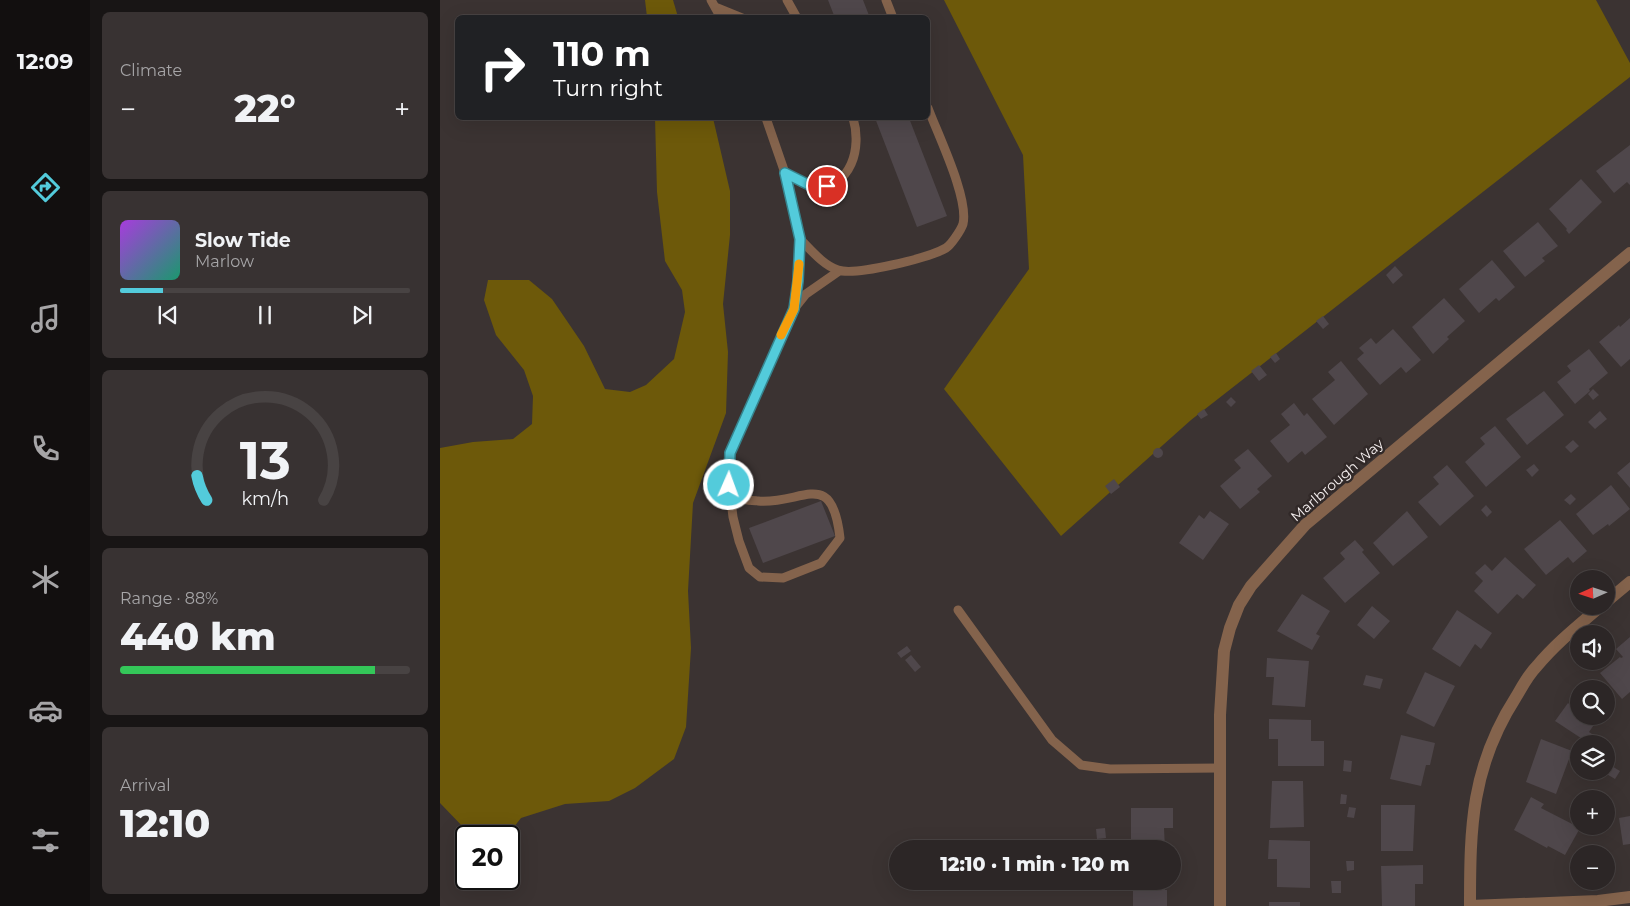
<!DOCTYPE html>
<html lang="en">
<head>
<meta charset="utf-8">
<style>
	:root { --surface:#2c2626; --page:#383232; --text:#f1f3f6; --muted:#a6a5a7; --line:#484343; --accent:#53cbdb }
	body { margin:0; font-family:Montserrat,sans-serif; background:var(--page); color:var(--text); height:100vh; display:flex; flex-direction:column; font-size:19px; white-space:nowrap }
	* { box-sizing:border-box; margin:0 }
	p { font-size:16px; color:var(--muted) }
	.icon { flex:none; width:28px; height:28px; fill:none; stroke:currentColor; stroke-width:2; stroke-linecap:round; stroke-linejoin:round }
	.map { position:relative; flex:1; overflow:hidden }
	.side { display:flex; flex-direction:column; gap:12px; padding:12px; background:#181515; width:350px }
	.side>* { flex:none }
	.top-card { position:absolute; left:15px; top:15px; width:475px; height:105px; border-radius:8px; box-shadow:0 5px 20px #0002,0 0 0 1px var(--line); background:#202124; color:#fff; overflow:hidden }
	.needle { width:32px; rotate:267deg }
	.fabs { position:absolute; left:1130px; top:570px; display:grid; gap:10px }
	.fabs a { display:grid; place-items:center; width:45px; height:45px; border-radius:50%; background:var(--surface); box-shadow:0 5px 20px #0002,0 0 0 1px var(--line); font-size:25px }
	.speed { position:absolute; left:15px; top:825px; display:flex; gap:10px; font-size:25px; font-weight:700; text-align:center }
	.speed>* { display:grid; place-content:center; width:65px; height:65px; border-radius:50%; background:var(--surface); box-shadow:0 5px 20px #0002,0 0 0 1px var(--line); line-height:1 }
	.speed .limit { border:2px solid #111; border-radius:8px; background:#fff; color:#111 }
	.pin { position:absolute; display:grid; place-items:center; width:42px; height:42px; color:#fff; margin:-21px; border:2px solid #fff; border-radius:50%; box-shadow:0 1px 5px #0007 }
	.me { position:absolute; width:55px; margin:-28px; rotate:2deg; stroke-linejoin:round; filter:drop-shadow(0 0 4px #0008) }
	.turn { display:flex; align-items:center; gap:18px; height:105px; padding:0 15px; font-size:22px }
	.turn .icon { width:65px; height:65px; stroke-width:2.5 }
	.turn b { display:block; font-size:35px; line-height:42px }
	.big { font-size:38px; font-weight:800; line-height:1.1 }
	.side .tile { flex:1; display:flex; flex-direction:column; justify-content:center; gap:8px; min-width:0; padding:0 18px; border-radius:8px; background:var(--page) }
	.side .dial { align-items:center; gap:0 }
	.dial svg { height:130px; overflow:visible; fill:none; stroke:var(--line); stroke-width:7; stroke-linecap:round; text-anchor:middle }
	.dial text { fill:var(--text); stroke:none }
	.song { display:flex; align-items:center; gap:15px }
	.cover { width:60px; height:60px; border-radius:8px; background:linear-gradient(135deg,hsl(280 70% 55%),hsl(160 70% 35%)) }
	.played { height:5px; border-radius:2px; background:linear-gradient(90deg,var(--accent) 15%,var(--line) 15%) }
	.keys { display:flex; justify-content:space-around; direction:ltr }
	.heat { display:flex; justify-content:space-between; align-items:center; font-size:28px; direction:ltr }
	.charge { height:8px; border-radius:4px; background:linear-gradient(90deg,#34c759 88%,var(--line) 0) }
	.trip { position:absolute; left:449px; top:840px; width:292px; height:50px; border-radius:25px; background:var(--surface); box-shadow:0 5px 20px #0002,0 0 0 1px var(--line); font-weight:800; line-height:50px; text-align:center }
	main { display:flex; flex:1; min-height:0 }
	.menu { display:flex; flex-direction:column; width:90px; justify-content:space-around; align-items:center; background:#120f0f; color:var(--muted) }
	.menu .icon { width:35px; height:35px }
	.menu .on { color:var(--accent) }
	.menu b { font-size:22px; color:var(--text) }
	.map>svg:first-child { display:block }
</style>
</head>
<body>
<main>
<nav class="menu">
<b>12:09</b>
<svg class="icon on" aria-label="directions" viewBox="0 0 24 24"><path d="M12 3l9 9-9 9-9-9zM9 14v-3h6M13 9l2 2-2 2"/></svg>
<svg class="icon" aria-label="music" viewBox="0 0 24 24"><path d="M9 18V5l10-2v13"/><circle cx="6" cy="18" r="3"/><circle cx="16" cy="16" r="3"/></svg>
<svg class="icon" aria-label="phone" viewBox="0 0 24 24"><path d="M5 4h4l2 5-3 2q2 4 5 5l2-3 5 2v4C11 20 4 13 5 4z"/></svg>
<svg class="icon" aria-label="climate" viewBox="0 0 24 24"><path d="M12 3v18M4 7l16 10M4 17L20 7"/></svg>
<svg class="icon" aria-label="car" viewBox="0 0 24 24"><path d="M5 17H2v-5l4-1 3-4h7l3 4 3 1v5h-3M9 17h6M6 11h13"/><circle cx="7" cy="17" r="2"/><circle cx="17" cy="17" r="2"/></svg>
<svg class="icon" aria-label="filters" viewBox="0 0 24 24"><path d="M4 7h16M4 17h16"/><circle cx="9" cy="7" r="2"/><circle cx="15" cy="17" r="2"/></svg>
</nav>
<section class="side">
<div class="tile"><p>Climate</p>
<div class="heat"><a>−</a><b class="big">22°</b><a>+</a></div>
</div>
<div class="tile">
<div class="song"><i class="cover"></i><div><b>Slow Tide</b><p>Marlow</p></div></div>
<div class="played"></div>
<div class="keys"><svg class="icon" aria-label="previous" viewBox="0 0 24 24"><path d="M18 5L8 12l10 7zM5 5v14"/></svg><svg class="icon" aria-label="pause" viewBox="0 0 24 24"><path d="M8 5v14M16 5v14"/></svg><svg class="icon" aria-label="next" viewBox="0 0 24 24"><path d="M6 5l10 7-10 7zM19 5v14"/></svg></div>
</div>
<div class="tile dial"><svg viewBox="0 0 100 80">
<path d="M14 69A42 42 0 1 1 86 69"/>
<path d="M14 69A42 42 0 0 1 8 54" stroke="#53cbdb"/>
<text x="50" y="56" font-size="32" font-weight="700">13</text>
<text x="50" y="72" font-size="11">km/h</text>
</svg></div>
<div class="tile"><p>Range · 88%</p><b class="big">440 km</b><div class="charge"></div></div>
<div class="tile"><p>Arrival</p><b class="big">12:10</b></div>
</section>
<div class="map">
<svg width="1190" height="906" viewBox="0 0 1190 906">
	<rect width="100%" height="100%" fill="#3b3332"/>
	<!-- green -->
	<path fill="#6d590a" d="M205,0h28l5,17h-31z
		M504,0h652l34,63v14l-439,343 -130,116 -117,-147 85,-120 -6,-114z
		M215,118h58l17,73v44l-7,69 5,48 -2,61 -33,90 -5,88 3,57 -5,79 -12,32 -39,29 -26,13 -44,3 -44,14 -11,14 -14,4h-17l-14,-7 -25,-26v-355l33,-6 40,-3 19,-15 1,-28 -9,-26 -28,-35 -12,-35 4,-20h41l23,19 32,47 21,43 25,3 16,-7 28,-26 11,-47 -3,-22 -17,-29 -8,-69z"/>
	<!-- building -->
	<path fill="#4f474b" d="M388,0h35l7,18h-35z
		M435,118h34l38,98 -30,11z
		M1190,145v40l-3,-3 -13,11 -18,-22z
		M1141,179l21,23 -33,32 -3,-4 1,-1 -18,-20z
		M1098,222l20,24 -16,12 3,3 -20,16 -22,-26z
		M1052,260l23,27 -16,14 -3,-3 -17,15 -20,-24z
		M955,266l8,9 -10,9 -7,-9z
		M1004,298l21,23 -18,16 2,2 -16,15 -21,-27z
		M883,316l6,8 -6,5 -7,-8z
		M1190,318v41l-9,8 -22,-25 20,-17 1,2z
		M953,329l28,31 -15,13 -5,-6 -21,18 -23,-26 7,-6 -5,-5 12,-10 5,6z
		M1149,349l19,24 -19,16 1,2 -15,13 -18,-22 14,-11 -4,-5z
		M836,353l4,6 -5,4 -5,-6z
		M901,361l27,33 -34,31 -22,-26 23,-19 -7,-8z
		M819,365l8,10 -8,6 -8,-10z
		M1153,389l6,6 -6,5 -5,-6z
		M1104,391l20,24 -37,30 -21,-26z
		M791,397l5,5 -5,5 -5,-5z
		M854,403l10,13 3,-3 20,24 -22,18 -3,-4 -14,12 -18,-22 20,-16 -9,-11z
		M764,409l4,6 -7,4 -4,-5z
		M1160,411l7,8 -12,10 -7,-7z
		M1055,426l26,31 -35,30 -21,-25 20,-18 -5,-6z
		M1133,440l6,6 -8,7 -6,-6z
		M713 453a5 5 0 1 1 10 0a5 5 0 1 1-10 0Z
		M808,449l24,27 -15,13 3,3 -20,17 -20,-23 21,-18 -7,-8z
		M1190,462v26l-13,-15z
		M1094,464l5,6 -7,7 -6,-7z
		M1007,465l27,31 -34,30 -22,-24 21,-18 -6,-7z
		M674,479l6,8 -9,7 -6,-8z
		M1171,485l19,24 -21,17 -1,-2 -15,11 -17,-21z
		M1131,494l5,5 -6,6 -6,-5z
		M381,501l14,35 -72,27 -14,-35z
		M1046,505l6,7 -5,5 -6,-7z
		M770,511l19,13 -26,36 -24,-17 20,-28 5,4z
		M967,511l21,26 -35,29 -20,-23z
		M1120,520l27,31 -14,12 -5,-6 -22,18 -22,-26z
		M915,540l9,10 -2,2 18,21 -35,30 -22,-25 22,-19 -5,-6z
		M1065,557l31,28 -13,14 -6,-5 -19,20 -24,-23 9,-10 -8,-8 10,-9 7,7z
		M862,594l28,17 -14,23 4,2 -8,14 -35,-19z
		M932,606l18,15 -16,18 -17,-14z
		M1017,610l35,23 -11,16 -6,-5 -15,23 -28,-18z
		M1190,637v55l-8,7 -22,-26 20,-16 1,1 2,-1 -7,-8z
		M467,646l4,5 -10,7 -4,-5z
		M471,655l10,12 -6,5 -10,-12z
		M827,658l42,3 -4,46 -33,-2 2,-28h-8z
		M985,672l30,14 -21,41 -28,-14z
		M926,675l17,4 -3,10 -17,-4z
		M1139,693v23h21l-11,16 6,4 -5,8 -35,-23 13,-18 2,2z
		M829,719l42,1v21h13v25h-46v-27h-9z
		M961,735l34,8 -5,22h-4l-5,21 -31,-7z
		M1101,739l31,12 -16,43 -30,-12z
		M904,760l8,1 -1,11 -8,-1z
		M1170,765l10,6 -5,8 -10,-6z
		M832,781h31l1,46 -34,1z
		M901,794l6,1 -1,9h-6z
		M1091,797l13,7 -3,4 39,20 -15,27 -17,-9 -1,2 -33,-18z
		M941,805h34l-2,46h-32z
		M909,807l7,1 -2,10 -7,-1z
		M691,808h42v20h-9l1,21h-34z
		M1190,816v28l-7,1 -4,-27z
		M665,828l1,10 -9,1 -1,-10z
		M829,840l41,1v47l-33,-1v-28h-9z
		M906,861h8v9l-7,1z
		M983,865v19h-8v22h-33l-1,-40z
		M693,881h31l1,9h2v16h-34z
		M891,881h10v12h-9z
		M829,902h31v4h-31z"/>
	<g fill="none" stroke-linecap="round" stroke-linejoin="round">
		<!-- lane -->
		<path stroke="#84634c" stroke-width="9" d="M271,0l10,18
			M347,0l10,18
			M446,0l7,18
			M275,7l27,11
			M345,173c9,5 19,13 29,13 38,3 48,-39 39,-68
			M360,239c11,11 23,26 38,31 17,6 91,-12 108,-22 5,-3 15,-18 17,-24 6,-26 -25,-89 -35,-116
			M354,309l12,-15 33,-23
			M289,485c4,4 9,11 14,14 4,2 11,1 15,2 44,4 74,-35 82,37l-19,25 -38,15 -23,-1 -11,-9 -10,-27 -6,-24 -4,-32 1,-32 63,-144 5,-28 2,-42 -15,-66 -19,-55
			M518,610l94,130 29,25 29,4 110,-1"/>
		<!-- street -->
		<path stroke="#84634c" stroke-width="12" d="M1166,602l24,-20
			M1161,606c-22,19 -45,37 -64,60 -9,9 -15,21 -21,31 -45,70 -46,130 -46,209l128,-5 32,-4
			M780,906v-191l4,-64 6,-23 9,-23 12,-19 54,-61 325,-272"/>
	</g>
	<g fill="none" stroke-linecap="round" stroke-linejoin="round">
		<defs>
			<path id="route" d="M289,485l1,-32 64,-144 4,-28 2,-42 -15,-66 26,13h16"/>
		</defs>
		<!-- route casing -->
		<use href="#route" stroke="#36848e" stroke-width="12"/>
		<!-- route -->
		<use href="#route" stroke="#53cbdb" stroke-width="9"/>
		<!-- slow -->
		<path stroke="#f59e0b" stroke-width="9" d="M341,335l13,-26 5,-45"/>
	</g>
	<g text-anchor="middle" stroke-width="5" stroke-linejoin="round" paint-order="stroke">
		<!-- street labels -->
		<g font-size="14" fill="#f7f1f1" stroke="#312928">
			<text transform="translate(897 480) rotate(-41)" y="5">Marlbrough Way</text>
		</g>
	</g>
</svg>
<div class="fabs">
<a><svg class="needle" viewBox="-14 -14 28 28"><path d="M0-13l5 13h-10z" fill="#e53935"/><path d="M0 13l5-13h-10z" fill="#a6a5a7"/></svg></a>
<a><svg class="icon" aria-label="sound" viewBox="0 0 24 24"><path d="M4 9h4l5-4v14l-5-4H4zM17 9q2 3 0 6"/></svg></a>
<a><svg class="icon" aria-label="search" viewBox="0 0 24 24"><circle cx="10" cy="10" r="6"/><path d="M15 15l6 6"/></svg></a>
<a><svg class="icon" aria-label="layers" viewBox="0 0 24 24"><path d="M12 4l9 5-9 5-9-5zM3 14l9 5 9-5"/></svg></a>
<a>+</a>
<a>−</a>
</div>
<div class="speed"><div class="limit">20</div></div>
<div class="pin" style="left:387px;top:186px;background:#d93025"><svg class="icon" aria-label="arrive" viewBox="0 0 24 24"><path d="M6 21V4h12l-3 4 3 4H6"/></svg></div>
<svg class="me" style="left:289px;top:485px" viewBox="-20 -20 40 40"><circle r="17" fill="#53cbdb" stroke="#fff" stroke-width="3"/><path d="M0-11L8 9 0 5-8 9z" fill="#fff"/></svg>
<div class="trip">12:10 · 1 min · 120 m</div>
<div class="top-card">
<div class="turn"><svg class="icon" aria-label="right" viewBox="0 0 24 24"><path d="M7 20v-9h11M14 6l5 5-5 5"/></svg><div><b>110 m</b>Turn right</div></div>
</div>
</div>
</main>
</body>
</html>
